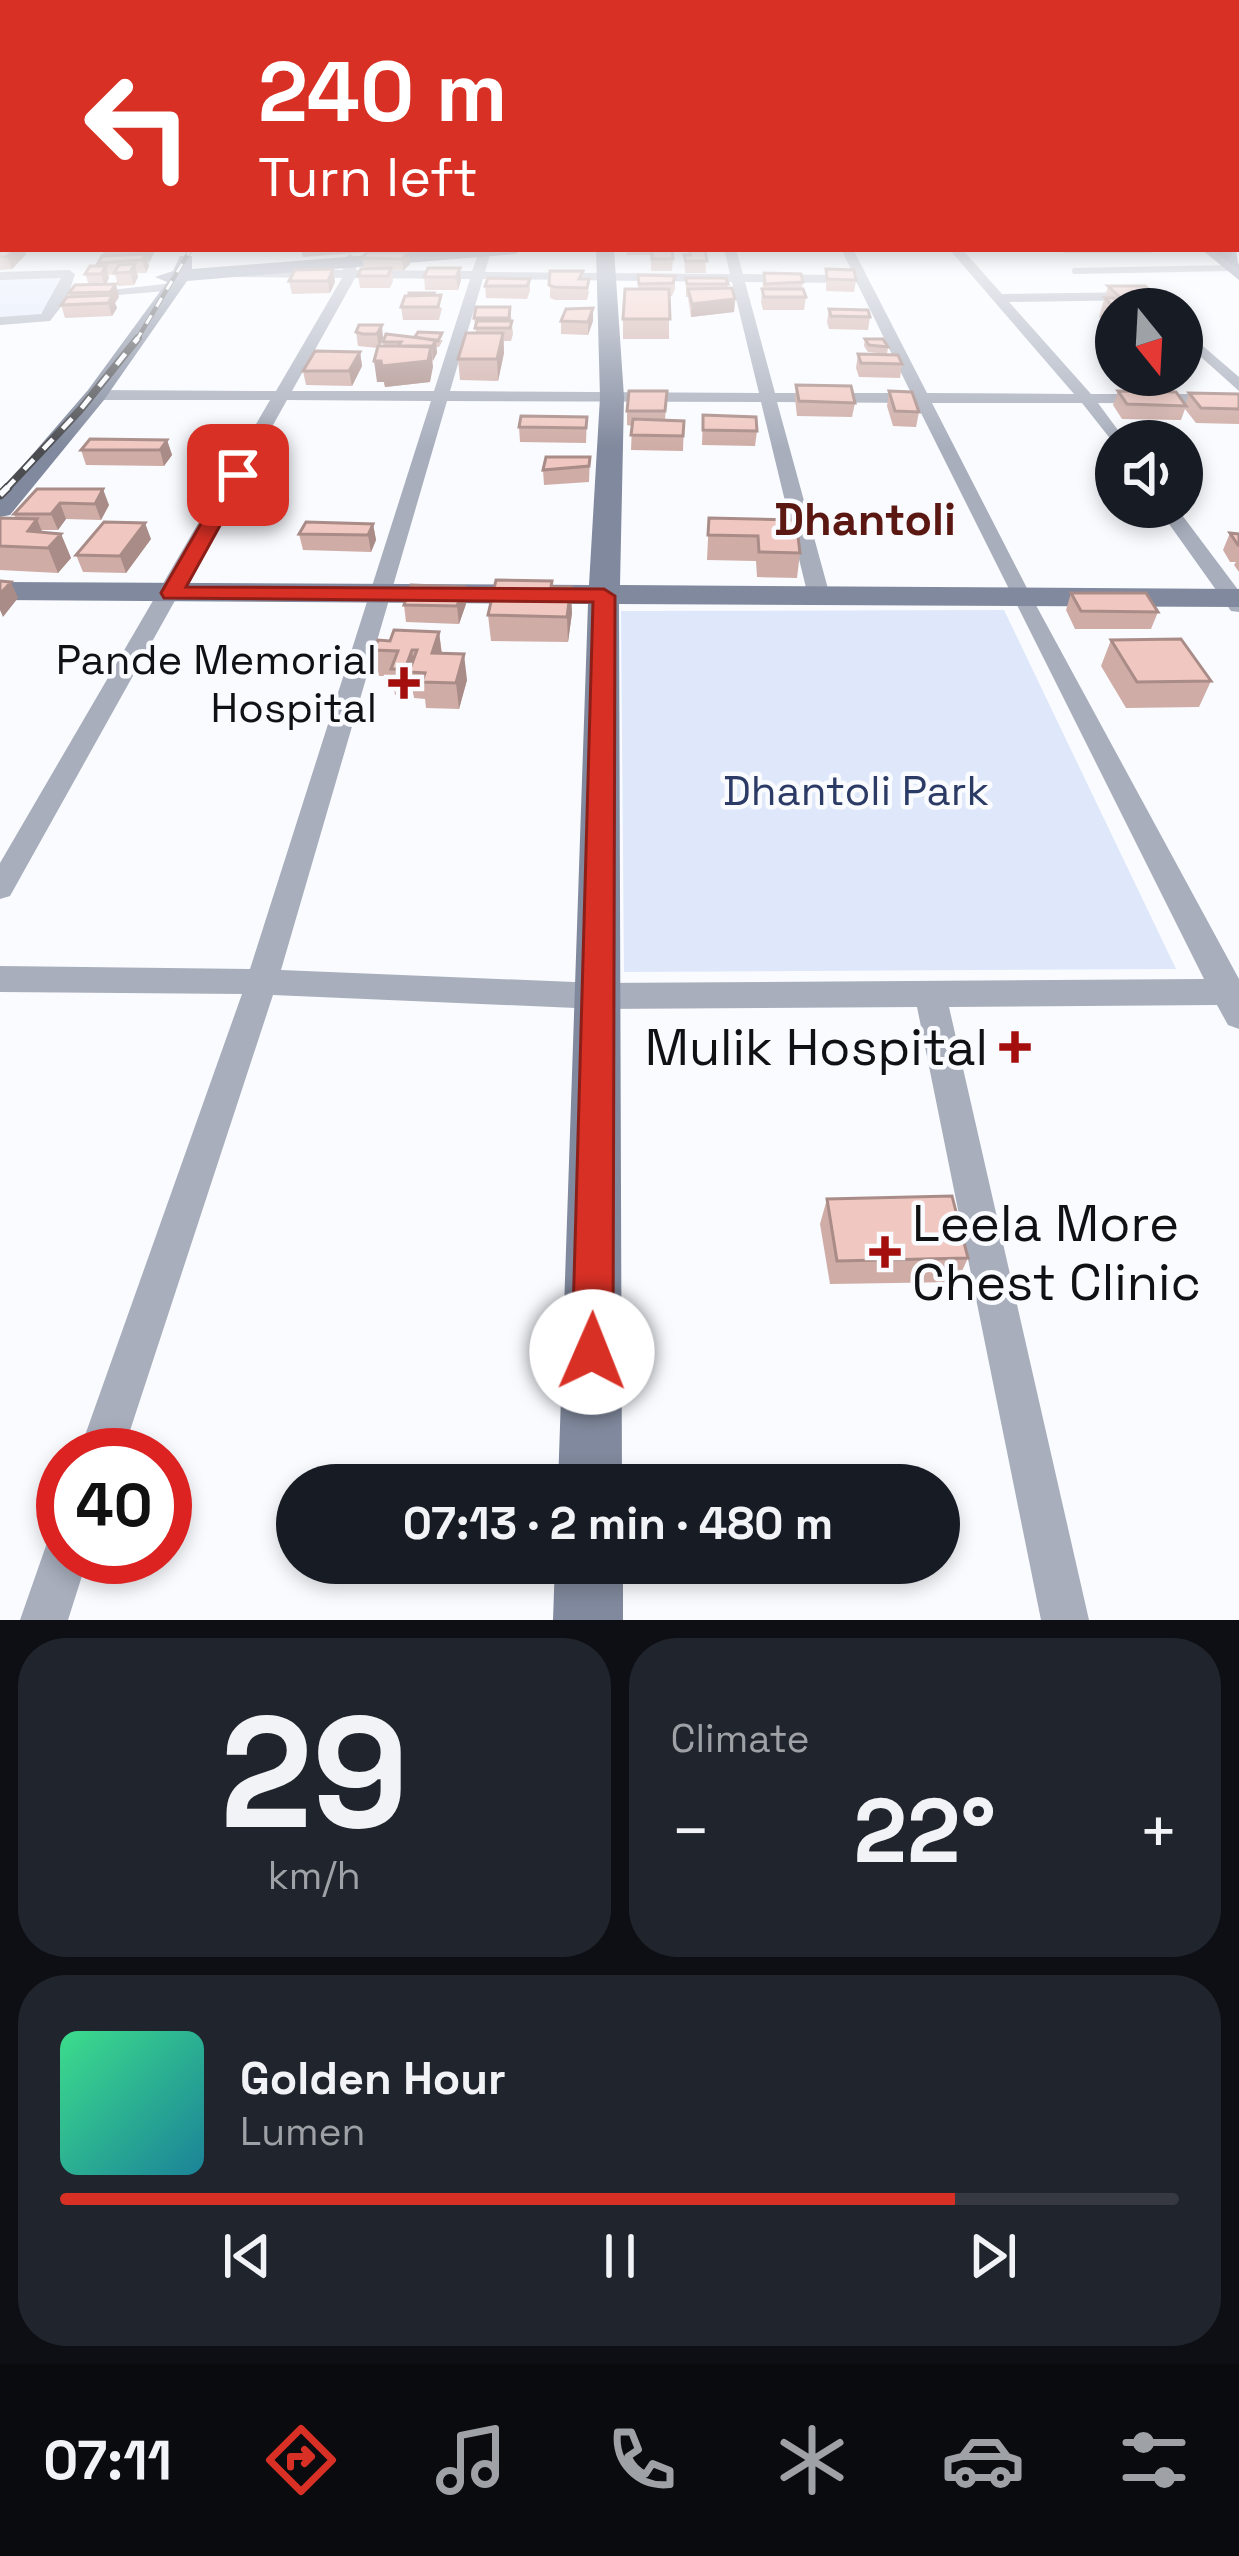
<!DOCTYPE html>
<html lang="en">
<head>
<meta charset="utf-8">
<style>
	:root { --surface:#171b24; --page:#20242c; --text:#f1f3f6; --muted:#9ea1a6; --line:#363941; --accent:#d93025 }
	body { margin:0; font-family:"Space Grotesk",sans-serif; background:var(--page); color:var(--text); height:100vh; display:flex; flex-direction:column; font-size:45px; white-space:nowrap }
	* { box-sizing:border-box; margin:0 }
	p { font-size:39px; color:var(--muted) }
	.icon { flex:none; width:66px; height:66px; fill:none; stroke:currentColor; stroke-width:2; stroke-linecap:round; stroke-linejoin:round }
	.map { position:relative; height:1620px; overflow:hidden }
	.side { display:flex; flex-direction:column; gap:18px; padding:18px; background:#0d0f14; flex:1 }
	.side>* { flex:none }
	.guide { position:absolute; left:0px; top:0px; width:1239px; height:252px; box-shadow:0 6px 18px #0003; background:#d93025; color:#fff; overflow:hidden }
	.needle { width:78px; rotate:162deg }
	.fabs { position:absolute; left:1095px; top:288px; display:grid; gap:24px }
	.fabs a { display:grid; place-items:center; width:108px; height:108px; border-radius:50%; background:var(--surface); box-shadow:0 6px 18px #0003; font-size:60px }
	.speed { position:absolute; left:36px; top:1428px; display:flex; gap:24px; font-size:60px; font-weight:700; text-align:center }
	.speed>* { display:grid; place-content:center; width:156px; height:156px; border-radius:50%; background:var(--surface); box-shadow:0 6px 18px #0003; line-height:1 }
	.speed .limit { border:18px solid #d22; background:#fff; color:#111 }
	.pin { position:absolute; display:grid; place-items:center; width:102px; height:102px; color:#fff; margin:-51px; border-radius:24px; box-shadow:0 6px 18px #0006 }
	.me { position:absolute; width:132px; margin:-66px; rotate:1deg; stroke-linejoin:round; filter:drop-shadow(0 0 9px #0008) }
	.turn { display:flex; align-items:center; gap:42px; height:252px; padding:0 60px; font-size:54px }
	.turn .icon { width:156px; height:156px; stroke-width:2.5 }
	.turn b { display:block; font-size:84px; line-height:102px }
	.big { font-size:90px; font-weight:700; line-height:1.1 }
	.side .widget { flex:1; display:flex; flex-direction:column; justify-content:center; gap:18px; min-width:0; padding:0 42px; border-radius:48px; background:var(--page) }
	.side .dial { align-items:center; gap:0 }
	.dial b { font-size:156px; line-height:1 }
	.song { display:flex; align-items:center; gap:36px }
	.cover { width:144px; height:144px; border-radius:18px; background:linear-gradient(135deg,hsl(150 70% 55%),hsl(190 70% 35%)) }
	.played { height:12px; border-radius:6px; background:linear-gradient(90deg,var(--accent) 80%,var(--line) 80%) }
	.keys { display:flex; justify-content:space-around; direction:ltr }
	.heat { display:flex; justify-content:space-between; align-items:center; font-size:66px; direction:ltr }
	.side .tiles { flex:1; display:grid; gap:18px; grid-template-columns:1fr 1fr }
	.widget:last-child { grid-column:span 2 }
	.trip { position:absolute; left:276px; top:1464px; width:684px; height:120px; border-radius:60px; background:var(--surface); box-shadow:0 6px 18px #0003; font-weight:700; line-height:120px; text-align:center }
	.dock { display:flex; height:192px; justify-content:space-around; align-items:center; background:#090b0e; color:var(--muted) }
	.dock .icon { width:84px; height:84px }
	.dock .selected { color:var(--accent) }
	.dock b { font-size:54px; color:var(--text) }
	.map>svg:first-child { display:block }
</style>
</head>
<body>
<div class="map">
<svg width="1239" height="1620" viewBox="0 0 1239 1620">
	<rect width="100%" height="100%" fill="#f9fbff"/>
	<!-- green -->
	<path fill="#dfe7fa" d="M61,277l-7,23 -16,15 -38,3v-40z
		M1004,610l172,359 -552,3 -3,-361z"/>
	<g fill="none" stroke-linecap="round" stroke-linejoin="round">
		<!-- lane -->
		<path stroke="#a8aebc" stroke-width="6" d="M1065,250h85
			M1075,271l155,-3"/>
		<!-- street -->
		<path fill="#a8aebc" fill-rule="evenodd" d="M480,249l11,2 -6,21 245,2 -6,-25h12l7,25 111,1 -13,-26h12l74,144 147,1 -125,-145h13l40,45 142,-2 19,14 2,3h-15l-9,-9 -132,2 82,92h148v10l-141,-1 28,38h-10v5l-34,-43h-150l99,193 208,383v50l-11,-4 -11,-20 -268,2 140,613h-48l-124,-613 -319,2 -325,-14 -151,460h-44l164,-461 -242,-2v-26l250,3 181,-568 -144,-1 -277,496 -10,3v-36l270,-463h-174l-8,-5 8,-5 180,1 66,-113 -117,-1 -5,-7h123l1,-12 6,-4 6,4v12l116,1zM355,278l115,1 -36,112h-142zM483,279l249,3 27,111 -309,-2zM745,282l112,1 54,110h-136zM447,401l314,1 47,194 11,6 11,-6 -53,-194 139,1 288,576 -606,4 -317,-13z
			M69,270l6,4 -8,25 -17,22 -50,4v-8l41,-3 20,-36 -61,2v-8z
			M173,283l5,7 -96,8 -7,-4z
			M1182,328l57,49v14l-57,-51z
			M1157,507h19l63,84v21l-8,-1z
			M63,1534v23h25l-20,63h-48l28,-80z"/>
		<!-- secondary -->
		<path fill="#80899d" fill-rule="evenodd" d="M448,249h76l-9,5 -328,27 -83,119 -94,115 -10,2v-25l88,-102 79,-108 -12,-5 18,-6 7,-15h12v13z
			M596,249h18l10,148 -4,188 619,4v18l-620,-3 3,881h-64l30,-881 -588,-4v-18l589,3 11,-188z
			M555,1563h68v57h-70z"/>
		<!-- primary -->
		<path fill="#646e87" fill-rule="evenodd" d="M1201,249h20l18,15v16z"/>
		<!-- highway -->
		<path fill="#4c5874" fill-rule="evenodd" d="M1210,249h26l3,20z"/>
		<defs>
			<path id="rail-far2" d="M136,341l55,-92"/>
			<path id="rail-far1" d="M5,490l75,-80 58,-72"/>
			<path id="rail" d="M0,495l8,-8"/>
		</defs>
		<!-- rail-far2 casing -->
		<use href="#rail-far2" stroke="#4b4c4f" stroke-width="4.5"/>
		<!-- rail-far1 casing -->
		<use href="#rail-far1" stroke="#4b4c4f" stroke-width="8"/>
		<!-- rail casing -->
		<use href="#rail" stroke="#4b4c4f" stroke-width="9"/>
		<!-- rail-far2 -->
		<use href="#rail-far2" stroke="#f9fbff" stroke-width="3" stroke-dasharray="10" stroke-linecap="butt"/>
		<!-- rail-far1 -->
		<use href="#rail-far1" stroke="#f9fbff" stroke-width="4.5" stroke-dasharray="14" stroke-linecap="butt"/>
		<!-- rail -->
		<use href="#rail" stroke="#f9fbff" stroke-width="6" stroke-dasharray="18" stroke-linecap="butt"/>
	</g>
	<!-- wall -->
	<path fill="#cfaca6" d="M0,230h3v19h25l-3,2 1,3 -14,15 -12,1z
		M102,249h54l-8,14 1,3 -3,7h-9l1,4 -4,8 -16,1 -3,-12 -7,1 1,3 -3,6 13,13 -4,6 2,5 -5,8 -47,2 -4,-13 9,-8 -1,-4 20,-8 -4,-11 14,-8 -1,-3 6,-7z
		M626,249h25v6h-24z
		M651,249l22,10 -1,12h-21z
		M690,249h32h-17l1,24h-21l-1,-18h6z
		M409,252l1,12 -7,7h-11l1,10 -3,7h-30l-2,-12 6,-7 -2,-11z
		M460,268l1,12 -3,10h-33l-1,-13z
		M333,269l2,13 -5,11 -38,1 -3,-13z
		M826,269l30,11 -2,12 -28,-1z
		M550,271h33v8l6,13 -2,8h-32l-5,-2z
		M764,273l39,9 -1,7 4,8 -2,13h-41l-2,-8z
		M638,275l37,1v13l-3,7h-3v43h-46v-20l15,-30z
		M686,278l42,6 -1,5 8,10 -1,13 -43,5 -3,-20h-2z
		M530,279v12l-3,8 -41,-1 -1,-12z
		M1108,286l55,15 -2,5 -45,3v28l-17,-20z
		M405,296l37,12 -3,12h-36l-2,-13z
		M510,307l3,27 -2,7h-7v12l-6,28 -38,-1 -2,-21 18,-26 -2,-15z
		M829,309l41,8 -2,13 -39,-1 -2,-7z
		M561,321h32l-5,14 -27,-1z
		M382,325l-2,21h4l-1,-4 60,-2 -4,7h-3l1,6 -5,8 -2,21 -45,5 -1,-5h-7l1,-34 -20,-2 -2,-14z
		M865,339l23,8 -1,7 -19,-2 -4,-6z
		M360,352l2,14 -10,20 -46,-1 -3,-14z
		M858,354l44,10 -2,14 -41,-1 -3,-9z
		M796,385l59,18 -3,14 -55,-1 -2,-17z
		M667,391l-2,29 19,1 -1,30 -52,-1 1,-24 -5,-1v-14z
		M889,391l30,21 -3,15 -23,-1 -6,-20z
		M1118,391l67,13 4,-11 50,1v30l-43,-1 -11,-14 -4,11 -59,-1 -9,-14z
		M703,415l54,16 -2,15 -53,-1z
		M587,417l-1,26 -66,-1 -1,-15z
		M167,440l5,15 -8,11 -78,-1 -5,-15z
		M590,457l-1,25 -45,3 -1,-15z
		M37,489l72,16 -8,15 -35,-1 -8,11h-17l1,2 19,2 10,24 -13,15 -58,-3v-52l16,1 -2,-5z
		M709,518l91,35 -3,25 -40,-1 -1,-16 -49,-1z
		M373,524l3,16 -5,12 -68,-2 -4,-16z
		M1230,533l9,1v38l-5,-7 2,-3h-6l-7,-12z
		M151,539l-25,34 -43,-1 -7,-17z
		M552,581v6l20,26 -4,29 -77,-1 -3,-26z
		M464,587l2,17 -7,20 -53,-2 -2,-17z
		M1071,593l87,19 -7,17h-76l-9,-19z
		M439,632l3,21 25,27 -8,29 -33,-1 -1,-9 -11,-1 -2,-11 -3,8h-14l-3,-19h-13l-5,-26z
		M1111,640l100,41 -12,26 -73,1 -25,-42z
		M827,1199l141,59 -11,24 -127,2 -10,-60z"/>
	<!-- shaded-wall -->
	<path fill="#a98c87" d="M15,249h9l2,5 -14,15 -5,-12z
		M145,249h11l-7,14z
		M301,249h66v3l-64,5z
		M409,252l1,12 -7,7 -1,-12z
		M146,254l3,12 -3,7 -4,-13z
		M135,264l3,13 -4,8 -4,-13z
		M106,266l3,12 -4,8 -4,-12z
		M460,268l1,12 -3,10 -2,-13z
		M333,269l2,13 -5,11 -2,-12z
		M116,284l3,13 -4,6 2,5 -5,8 -4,-13 4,-6 -2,-5z
		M735,299l-1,13 -43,5 1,-13z
		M593,308v13l-5,14v-13z
		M382,325l1,13 -4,10 -2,-14z
		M503,333l1,20 -6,28 -1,-22z
		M436,340l1,13 -4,8 -1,-14z
		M431,346l2,21 -3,15 -45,5 -1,-5h-7l-3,-21z
		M360,352l2,14 -10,20 -3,-15z
		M167,440l5,15 -8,11 -4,-16z
		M103,489l6,16 -8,15 -6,-16z
		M60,503l6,16 -8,11 -7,-16z
		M37,519l10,25 -19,-13z
		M145,523l6,16 -25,34 -6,-17z
		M373,524l3,16 -5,12 -3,-17z
		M61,534l10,24 -13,15 -10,-25z
		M11,582l7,16 -15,19 -3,-7v-16z
		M464,587l2,17 -7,20 -2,-18z
		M571,587l1,26 -4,29 -1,-25z
		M439,632l3,26 -10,-5z
		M412,650l3,22h-6l3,15 -3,8 -4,-26z
		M464,654l3,26 -8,29 -3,-26z"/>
	<!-- building -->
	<path fill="#f1c8c1" stroke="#a98c87" stroke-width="3" d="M0,243h3v6h12l-8,8h-7z
		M652,249h20l1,10h-21z
		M690,249h15l2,12h-21l-2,-6h6z
		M367,252h42l-7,7 -40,-1z
		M146,254l-4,6 -44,3 4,-7z
		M135,264l-5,8 -16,1 5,-8z
		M90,266h16l-5,8h-16z
		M391,268l-3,8h-30l3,-7z
		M428,268h32l-4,9h-32z
		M333,269l-5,12h-39l6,-11z
		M826,269l28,1 2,10 -29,-1z
		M550,271h33l-4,8h10l-2,9 -33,-1 -5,-2z
		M764,273l37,1 2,8 -38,2z
		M638,275l37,1 -2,7 -34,1z
		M488,278l42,1 -3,7h-42z
		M686,278h40l2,6h-41z
		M116,284l-6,8 -41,1 6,-8z
		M1108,286h37l18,15h-8l-2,-3h-32z
		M732,288l3,11 -43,5 -4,-15z
		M625,289h44l1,30h-47z
		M762,289h41l3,8h-42z
		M409,293h25l-1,2h-24z
		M113,295l-5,8 -47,2 6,-8z
		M441,295l-3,12h-37l4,-11z
		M1105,298h48l11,11 -48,1z
		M476,307h34l-1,11h-35z
		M593,308l-5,14 -27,-1 5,-12z
		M829,309l39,1 2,7 -39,-1z
		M477,321h35l-2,7h-35z
		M359,325h23l-5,9h-14l-7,-2z
		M418,332l24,1 -4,8 -23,-4z
		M466,333h37l-6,26h-39z
		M386,334l50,6 -4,7 -34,-1 3,-4h-18z
		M865,339h18l5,8 -19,-2z
		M378,346h53l-3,15 -46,5 -1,-5h-7z
		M315,351l45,1 -11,19h-46z
		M858,354l40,1 4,9 -41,-1z
		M796,385l55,1 4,17 -56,-2z
		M629,391h38l-2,20h-38z
		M889,391l23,1 7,20 -24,-1z
		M1118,391l58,1 10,14 -59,-2z
		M1189,393l50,1v15l-38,-1z
		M703,415l53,2 1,14 -54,-1z
		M521,416l66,1 -1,11 -67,-1z
		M633,419l51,2 -1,15 -52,-1z
		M90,439l77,1 -7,10h-79z
		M546,457h44l-1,9 -46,4z
		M37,489h66l-8,15 -35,-1 -9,11h-37z
		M0,518l37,1 -9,12 33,3 -13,14 -48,-2z
		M709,518l87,2 4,33 -41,-1 -1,-16 -50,-1z
		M104,522l41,1 -25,33 -44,-1z
		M306,522l67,2 -5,11 -69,-1z
		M1230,533l9,1v11h-1z
		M496,580l56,1 -1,6h20l-4,30 -79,-2z
		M0,581l11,1 -11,12z
		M411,585l53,2 -7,19 -53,-1z
		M1071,593h75l12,19 -77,-1z
		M394,630l45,2 -7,21 32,1 -8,29 -34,-1 3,-9 -16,-1 8,-22h-5l-7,19h-14l7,-18 -24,-1 4,-10 12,1z
		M1181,639l30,42 -74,1 -26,-42z
		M952,1196l16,62 -131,3 -10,-62z"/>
	<!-- sky -->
	<linearGradient id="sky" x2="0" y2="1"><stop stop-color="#8eb4e0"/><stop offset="0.49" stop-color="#fcfdff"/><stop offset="1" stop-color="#fcfdff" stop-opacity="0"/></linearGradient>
	<rect width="1239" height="449" fill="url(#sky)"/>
	<!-- route -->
	<path fill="#d93025" stroke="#8d1f18" stroke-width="3" d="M238,469l10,6 -62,112 418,2 11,7 -2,756 -6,14 -15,6 -14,-6 -6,-14 21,-750 -429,-4 -3,-5 68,-118z"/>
	<!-- markers -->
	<g fill="#a40e0d" stroke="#f9fbff" stroke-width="4.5">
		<path d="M398 665h12v12h12v12h-12v12h-12v-12h-12v-12h12z"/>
		<path d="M1009 1029h12v12h12v12h-12v12h-12v-12h-12v-12h12z"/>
		<path d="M879 1234h12v12h12v12h-12v12h-12v-12h-12v-12h12z"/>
	</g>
	<g text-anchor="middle" stroke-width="9" stroke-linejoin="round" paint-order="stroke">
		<!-- poi labels -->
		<g font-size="42" fill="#101113" stroke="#f9fbff" text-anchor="end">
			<text x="377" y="674">Pande Memorial<tspan x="377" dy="48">Hospital</tspan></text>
		</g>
		<!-- park labels -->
		<g font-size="42" fill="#2b3b66" stroke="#f9fbff">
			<text x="856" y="805">Dhantoli Park</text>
		</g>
		<!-- far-district labels -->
		<g font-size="45" font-weight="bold" fill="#5b1812" stroke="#f9fbff">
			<text x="865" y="535">Dhantoli</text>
		</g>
		<!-- near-poi labels -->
		<g font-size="51" fill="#101113" stroke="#f9fbff" text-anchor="end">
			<text x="988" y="1065">Mulik Hospital</text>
			<text x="912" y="1241" text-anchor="start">Leela More<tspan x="912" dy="59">Chest Clinic</tspan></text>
		</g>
	</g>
</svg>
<div class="fabs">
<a><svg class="needle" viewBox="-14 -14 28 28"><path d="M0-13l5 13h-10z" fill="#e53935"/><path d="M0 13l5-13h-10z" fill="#9ea1a6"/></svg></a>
<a><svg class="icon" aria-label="sound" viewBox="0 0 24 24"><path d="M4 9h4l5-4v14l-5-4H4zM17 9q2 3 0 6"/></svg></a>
</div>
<div class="speed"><div class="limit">40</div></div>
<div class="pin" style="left:238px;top:475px;background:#d93025"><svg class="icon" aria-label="arrive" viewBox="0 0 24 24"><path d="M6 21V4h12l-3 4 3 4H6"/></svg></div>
<svg class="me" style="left:592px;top:1352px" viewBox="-20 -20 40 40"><circle r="19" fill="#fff"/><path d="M0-13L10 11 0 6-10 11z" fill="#d93025"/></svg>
<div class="trip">07:13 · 2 min · 480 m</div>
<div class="guide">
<div class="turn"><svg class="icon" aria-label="left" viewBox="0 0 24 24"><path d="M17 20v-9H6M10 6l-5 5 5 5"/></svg><div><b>240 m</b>Turn left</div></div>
</div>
</div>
<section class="side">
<div class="tiles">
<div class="widget dial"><b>29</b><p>km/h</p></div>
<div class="widget"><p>Climate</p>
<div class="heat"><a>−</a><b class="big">22°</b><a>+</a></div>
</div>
<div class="widget">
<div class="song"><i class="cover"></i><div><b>Golden Hour</b><p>Lumen</p></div></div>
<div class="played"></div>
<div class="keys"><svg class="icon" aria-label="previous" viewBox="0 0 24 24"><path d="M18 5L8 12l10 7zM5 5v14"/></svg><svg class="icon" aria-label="pause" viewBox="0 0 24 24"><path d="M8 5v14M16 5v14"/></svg><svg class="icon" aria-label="next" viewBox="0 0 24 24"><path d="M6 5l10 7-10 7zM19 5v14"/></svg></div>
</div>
</div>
</section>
<nav class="dock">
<b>07:11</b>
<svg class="icon selected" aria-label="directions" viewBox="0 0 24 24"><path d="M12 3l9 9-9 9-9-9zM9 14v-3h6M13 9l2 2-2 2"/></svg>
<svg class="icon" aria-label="music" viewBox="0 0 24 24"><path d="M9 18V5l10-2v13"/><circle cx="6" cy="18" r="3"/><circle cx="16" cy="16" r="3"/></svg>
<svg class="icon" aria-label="phone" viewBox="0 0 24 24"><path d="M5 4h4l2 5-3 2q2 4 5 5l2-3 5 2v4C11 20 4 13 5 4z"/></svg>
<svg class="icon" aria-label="climate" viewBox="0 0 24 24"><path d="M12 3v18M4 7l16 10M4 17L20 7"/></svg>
<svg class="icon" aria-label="car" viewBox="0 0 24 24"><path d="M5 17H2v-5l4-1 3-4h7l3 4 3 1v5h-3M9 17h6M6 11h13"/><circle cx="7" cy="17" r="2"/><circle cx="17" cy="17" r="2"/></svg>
<svg class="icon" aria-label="filters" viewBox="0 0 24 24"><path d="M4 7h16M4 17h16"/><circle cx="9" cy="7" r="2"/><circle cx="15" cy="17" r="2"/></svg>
</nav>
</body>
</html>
